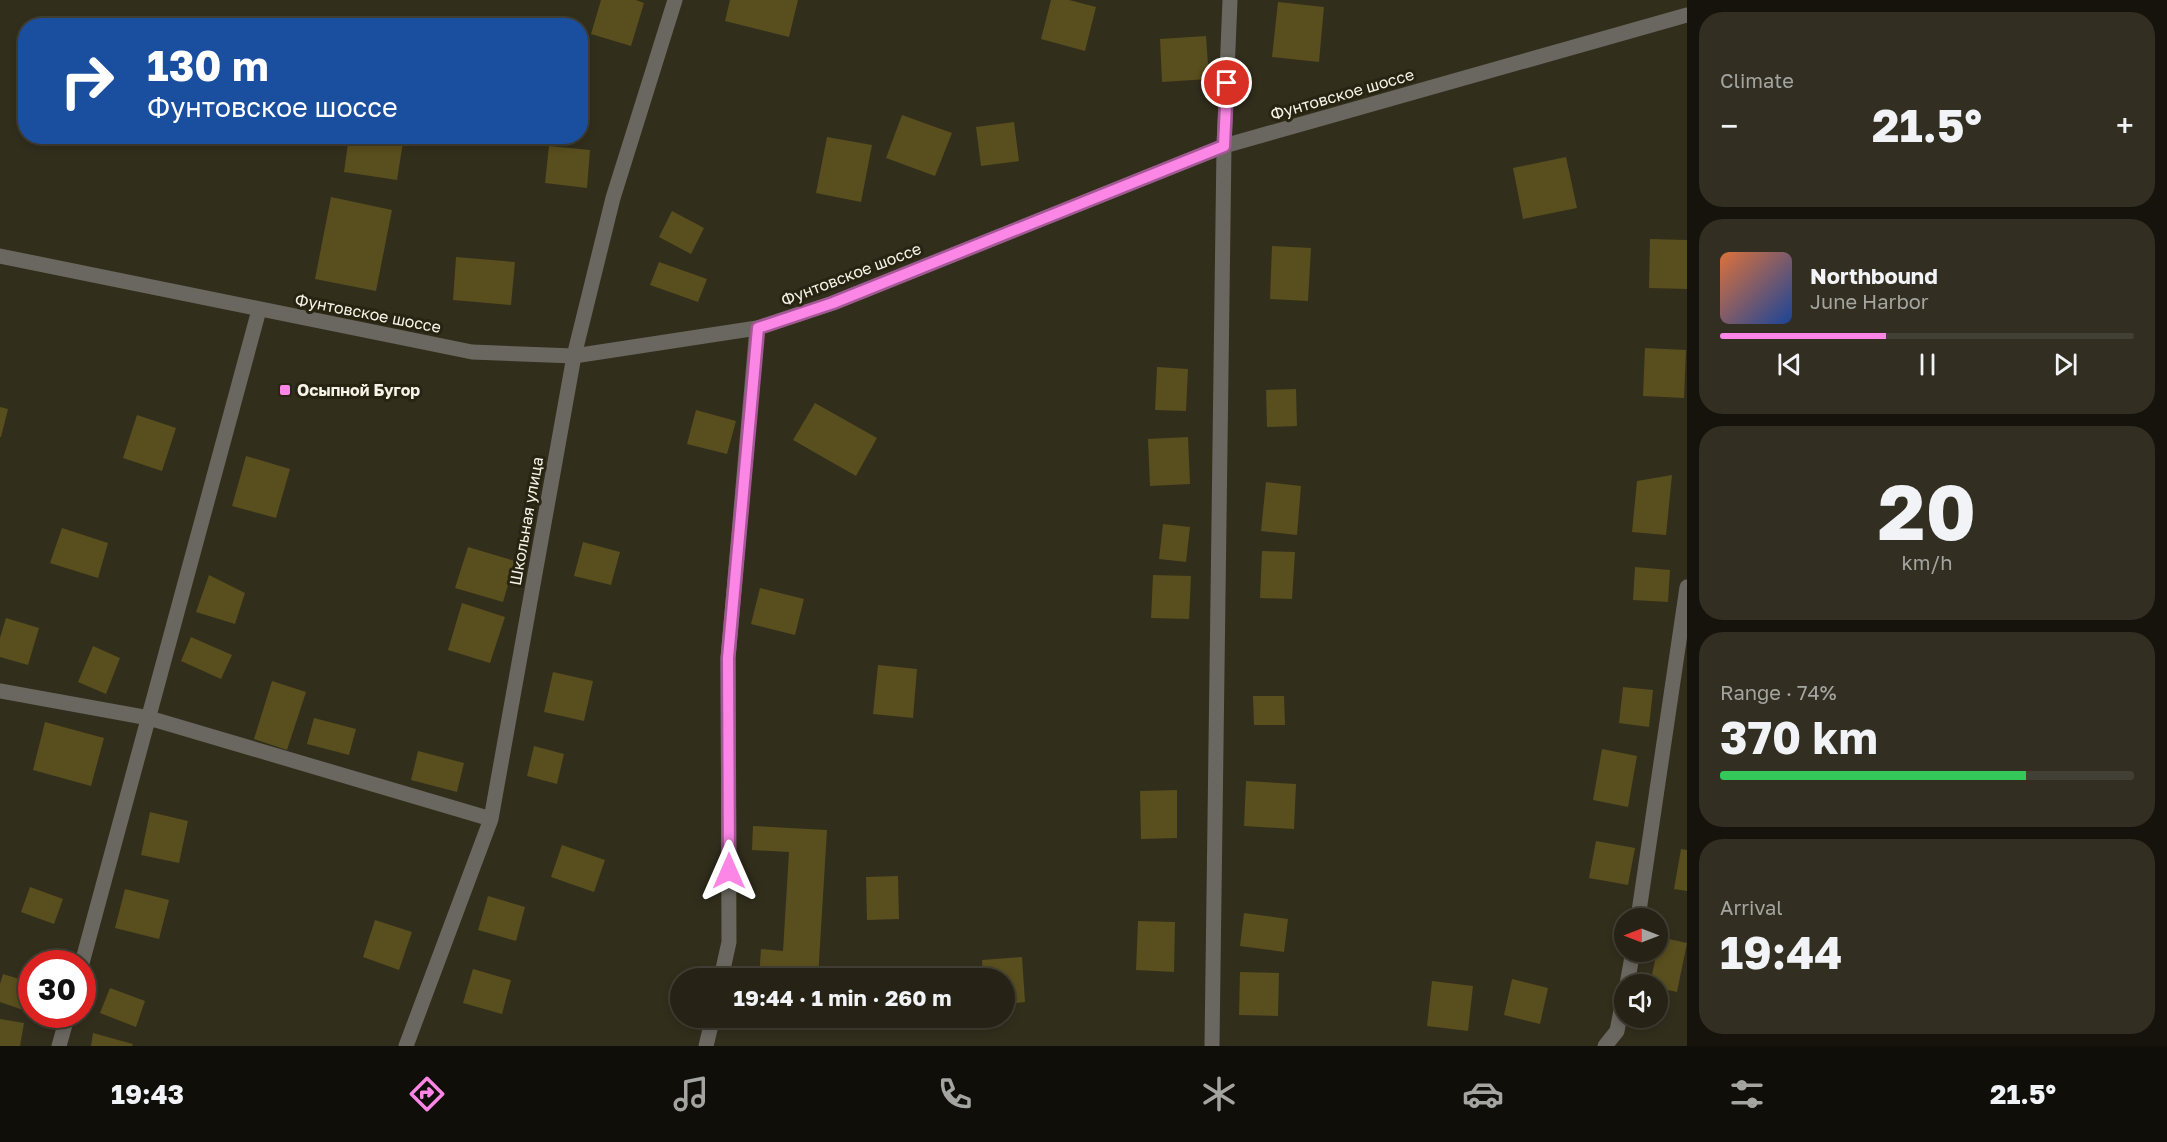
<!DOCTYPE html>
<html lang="en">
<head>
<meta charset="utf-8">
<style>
	:root { --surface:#262215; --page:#322f22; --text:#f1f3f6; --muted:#a4a4a0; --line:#423f34; --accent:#fb86e5 }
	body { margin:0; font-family:"Golos Text",sans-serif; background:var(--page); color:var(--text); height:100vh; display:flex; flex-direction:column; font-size:22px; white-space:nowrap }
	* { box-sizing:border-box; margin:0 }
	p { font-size:20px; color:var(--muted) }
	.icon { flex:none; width:33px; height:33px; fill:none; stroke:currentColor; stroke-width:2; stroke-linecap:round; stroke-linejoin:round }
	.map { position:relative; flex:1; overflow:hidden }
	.side { display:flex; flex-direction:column; gap:12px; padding:12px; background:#15130c; width:480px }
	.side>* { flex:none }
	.top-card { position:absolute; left:18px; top:18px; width:570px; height:126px; border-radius:24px; box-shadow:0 3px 9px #0003,0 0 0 2px var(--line); background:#1a4fa0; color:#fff; overflow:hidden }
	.needle { width:39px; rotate:270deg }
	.fabs { position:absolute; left:1614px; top:908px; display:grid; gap:12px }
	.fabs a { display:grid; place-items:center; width:54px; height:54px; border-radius:50%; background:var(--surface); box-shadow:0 3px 9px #0003,0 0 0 2px var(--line); font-size:30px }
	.speed { position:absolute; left:18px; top:950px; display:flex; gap:12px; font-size:30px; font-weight:700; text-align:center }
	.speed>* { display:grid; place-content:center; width:78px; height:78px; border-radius:50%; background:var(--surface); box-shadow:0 3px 9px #0003,0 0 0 2px var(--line); line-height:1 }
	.speed .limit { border:9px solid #d22; background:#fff; color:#111 }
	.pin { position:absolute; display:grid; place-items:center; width:51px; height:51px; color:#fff; margin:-26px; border:3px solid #fff; border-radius:50%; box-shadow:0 2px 6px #0007 }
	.me { position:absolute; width:66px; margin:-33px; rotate:0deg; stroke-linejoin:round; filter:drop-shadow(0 0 4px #0008) }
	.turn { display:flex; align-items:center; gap:21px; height:126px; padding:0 30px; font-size:27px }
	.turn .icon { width:78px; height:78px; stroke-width:2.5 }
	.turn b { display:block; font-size:42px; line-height:51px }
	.big { font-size:45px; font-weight:700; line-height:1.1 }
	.side .card { flex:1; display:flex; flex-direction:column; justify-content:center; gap:9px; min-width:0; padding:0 21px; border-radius:24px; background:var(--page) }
	.side .dial { align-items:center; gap:0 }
	.dial b { font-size:78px; line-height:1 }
	.song { display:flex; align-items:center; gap:18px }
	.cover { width:72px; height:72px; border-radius:9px; background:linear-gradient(135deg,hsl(20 70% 55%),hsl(220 70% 35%)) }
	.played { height:6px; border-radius:3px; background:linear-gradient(90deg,var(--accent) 40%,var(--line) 40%) }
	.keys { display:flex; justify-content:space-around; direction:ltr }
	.heat { display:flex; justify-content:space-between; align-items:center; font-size:33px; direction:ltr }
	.charge { height:9px; border-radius:4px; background:linear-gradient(90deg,#34c759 74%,var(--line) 0) }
	.trip { position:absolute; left:670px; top:968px; width:345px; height:60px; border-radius:30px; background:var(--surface); box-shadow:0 3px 9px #0003,0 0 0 2px var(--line); font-weight:700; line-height:60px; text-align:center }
	.tab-bar { display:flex; height:96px; justify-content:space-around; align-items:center; background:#0f0e08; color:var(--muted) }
	.tab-bar .icon { width:42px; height:42px }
	.tab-bar .on { color:var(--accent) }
	.tab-bar b { font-size:27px; color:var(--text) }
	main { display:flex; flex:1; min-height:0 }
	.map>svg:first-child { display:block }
</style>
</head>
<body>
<main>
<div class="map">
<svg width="1687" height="1046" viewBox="0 0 1687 1046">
	<rect width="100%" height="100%" fill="#322e1c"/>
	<!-- building -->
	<path fill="#594e1d" d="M601,0h35l8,3 -13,43 -40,-12z
		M730,0h68l-9,37 -64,-16z
		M1051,0h18l27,7 -11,44 -44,-12z
		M1278,2l46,5 -5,55 -47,-5z
		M1206,36l3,43 -47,3 -2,-43z
		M902,115l50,18 -17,43 -49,-18z
		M1014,122l5,39 -38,5 -5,-39z
		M349,136h55l-7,44 -53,-8z
		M827,137l45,8 -11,57 -45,-9z
		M549,146l41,4 -3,38 -42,-5z
		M1566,157l11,51 -54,11 -10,-51z
		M331,197l61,13 -16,81 -61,-12z
		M672,211l32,17 -13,26 -32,-17z
		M1650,239l37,1v49l-38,-1z
		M1272,246l39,2 -3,53 -38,-2z
		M456,257l59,5 -4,43 -58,-5z
		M659,262l48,17 -9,23 -48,-17z
		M1645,348l41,2 -2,48 -41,-2z
		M1157,367l31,2 -2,42 -31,-1z
		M1296,389l1,37 -30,1 -1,-37z
		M815,403l62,35 -21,38 -63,-36z
		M0,407l8,2 -7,28h-1z
		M696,410l40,11 -9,33 -40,-10z
		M137,415l39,13 -14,43 -39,-13z
		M1188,437l2,47 -40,2 -2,-47z
		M246,456l44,13 -14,49 -44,-12z
		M1672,475l-6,60 -34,-3 5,-51z
		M1266,482l35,4 -4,49 -36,-4z
		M1163,524l27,3 -4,35 -27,-3z
		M62,528l46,15 -10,35 -48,-15z
		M583,542l37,10 -9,33 -37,-9z
		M468,547l47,14 -12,41 -48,-14z
		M1262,551l33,1 -3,47 -32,-1z
		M1635,567l35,3 -2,32 -35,-2z
		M209,575l36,18 -10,31 -39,-12z
		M1153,575l38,1 -2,43 -38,-1z
		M760,588l44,11 -9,36 -44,-11z
		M462,603l43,14 -15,46 -42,-13z
		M6,618l33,10 -11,37 -28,-8v-19z
		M191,637l41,18 -11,24 -40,-18z
		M93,646l27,12 -14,36 -28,-12z
		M878,665l39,4 -4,49 -40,-4z
		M553,672l40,9 -9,40 -40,-9z
		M272,681l34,11 -19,58 -33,-11z
		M1623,687l30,3 -4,37 -30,-4z
		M1253,696h31l1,29h-31z
		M314,718l42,11 -7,26 -42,-11z
		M45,722l59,16 -13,48 -58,-16z
		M534,746l30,8 -7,30 -30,-8z
		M1602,749l35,7 -9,51 -35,-7z
		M418,751l46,12 -7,29 -46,-12z
		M1246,781l50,3 -2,45 -50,-3z
		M1177,790v48l-36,1 -1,-48z
		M150,812l38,9 -9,42 -38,-8z
		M753,826l74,4 -9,148h-59l2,-29 22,2 6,-99 -37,-2z
		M1596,841l39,7 -7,37 -39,-7z
		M562,845l43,15 -11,32 -43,-15z
		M1681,849l6,1v41l-13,-2z
		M898,876l1,43 -32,1 -1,-43z
		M30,887l33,12 -9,25 -33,-12z
		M125,889l44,11 -10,39 -44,-11z
		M488,896l37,11 -9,34 -38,-11z
		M1244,913l44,6 -4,33 -44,-6z
		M375,920l37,12 -13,38 -36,-13z
		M1138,921l37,1 -1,50 -38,-2z
		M1660,937l27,6 -10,49 -19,-4v-4h-8z
		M1022,957l3,45 -20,2v-26h-22l-1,-18z
		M473,969l38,11 -9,34 -39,-11z
		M1240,972l39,1 -1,43 -39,-1z
		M3,974l29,9v30l-32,-11v-18z
		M1512,979l36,9 -8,36 -36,-9z
		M1432,981l41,5 -5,45 -41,-5z
		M110,988l35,13 -9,26 -36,-14z
		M0,1019l24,4 -4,23h-20z
		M93,1033l40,11 -1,2h-41z"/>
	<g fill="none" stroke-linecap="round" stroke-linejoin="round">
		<!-- minor -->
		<path stroke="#69675f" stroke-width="15" d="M0,691l149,27 342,101
			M1638,918l49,-331
			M82,963l177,-653
			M721,978l8,-36 -1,-284 29,-330
			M1627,984l6,-33
			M1212,1045l12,-899 6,-146
			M59,1046l9,-32
			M406,1046l85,-227 83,-463 39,-158 62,-198
			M706,1046l7,-29
			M1605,1046l12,-15 7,-36"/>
		<!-- tertiary -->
		<path stroke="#69675f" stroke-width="15" d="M0,256l472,96 102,4 183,-28 76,-25 391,-157 463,-131"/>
	</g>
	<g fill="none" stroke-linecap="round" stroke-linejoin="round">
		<defs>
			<path id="route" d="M729,871l-1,-213 30,-330 75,-25 391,-157 3,-63"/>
		</defs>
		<!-- route casing -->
		<use href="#route" stroke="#a35795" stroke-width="15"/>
		<!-- route -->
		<use href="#route" stroke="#fb86e5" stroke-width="10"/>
	</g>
	<!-- markers -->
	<rect fill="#fb86e5" stroke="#282412" stroke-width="2" x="279" y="384" width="12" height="12" rx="3"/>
	<g text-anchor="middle" stroke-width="6" stroke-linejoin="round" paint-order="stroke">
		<!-- street labels -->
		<g font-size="16" fill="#f6f4e9" stroke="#282412">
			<text transform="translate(1342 94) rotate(-16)" y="6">Фунтовское шоссе</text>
			<text transform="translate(851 274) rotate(-21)" y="6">Фунтовское шоссе</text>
			<text transform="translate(368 313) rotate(11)" y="6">Фунтовское шоссе</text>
			<text transform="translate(526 521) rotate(-80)" y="6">Школьная улица</text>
		</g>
		<!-- poi labels -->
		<g font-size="16" font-weight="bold" fill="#f6f4e9" stroke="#282412" text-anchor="start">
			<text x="297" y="396">Осыпной Бугор</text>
		</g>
	</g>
</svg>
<div class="fabs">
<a><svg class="needle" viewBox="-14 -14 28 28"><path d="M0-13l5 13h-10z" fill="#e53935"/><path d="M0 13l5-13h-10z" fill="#a4a4a0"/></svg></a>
<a><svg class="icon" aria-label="sound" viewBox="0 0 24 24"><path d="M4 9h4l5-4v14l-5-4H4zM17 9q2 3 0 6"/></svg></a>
</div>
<div class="speed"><div class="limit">30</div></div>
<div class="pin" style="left:1227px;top:83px;background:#d93025"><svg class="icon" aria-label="arrive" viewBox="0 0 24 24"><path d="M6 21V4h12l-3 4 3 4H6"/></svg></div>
<svg class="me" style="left:729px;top:871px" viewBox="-20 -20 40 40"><path d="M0-17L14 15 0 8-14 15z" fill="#fb86e5" stroke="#fff" stroke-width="4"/></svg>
<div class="trip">19:44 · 1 min · 260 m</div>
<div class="top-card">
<div class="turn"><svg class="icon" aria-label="right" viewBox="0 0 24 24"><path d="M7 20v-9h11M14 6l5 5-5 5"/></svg><div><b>130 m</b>Фунтовское шоссе</div></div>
</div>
</div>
<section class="side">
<div class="card"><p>Climate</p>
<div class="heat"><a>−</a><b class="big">21.5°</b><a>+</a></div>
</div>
<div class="card">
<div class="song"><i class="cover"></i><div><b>Northbound</b><p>June Harbor</p></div></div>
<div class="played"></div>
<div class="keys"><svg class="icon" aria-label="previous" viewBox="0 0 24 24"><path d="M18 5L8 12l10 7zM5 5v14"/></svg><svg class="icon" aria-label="pause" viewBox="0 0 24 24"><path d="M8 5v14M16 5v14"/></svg><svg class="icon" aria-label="next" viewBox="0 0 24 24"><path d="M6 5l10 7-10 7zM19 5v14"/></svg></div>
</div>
<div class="card dial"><b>20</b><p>km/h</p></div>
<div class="card"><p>Range · 74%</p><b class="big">370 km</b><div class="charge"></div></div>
<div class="card"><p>Arrival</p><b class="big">19:44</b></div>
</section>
</main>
<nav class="tab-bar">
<b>19:43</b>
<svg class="icon on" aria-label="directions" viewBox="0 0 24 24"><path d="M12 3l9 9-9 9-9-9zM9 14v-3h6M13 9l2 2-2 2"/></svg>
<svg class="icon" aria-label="music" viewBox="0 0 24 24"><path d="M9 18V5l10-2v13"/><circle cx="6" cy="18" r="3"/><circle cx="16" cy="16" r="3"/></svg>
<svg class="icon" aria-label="phone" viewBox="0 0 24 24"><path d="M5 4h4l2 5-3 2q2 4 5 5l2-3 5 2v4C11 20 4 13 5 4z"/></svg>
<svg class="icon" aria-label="climate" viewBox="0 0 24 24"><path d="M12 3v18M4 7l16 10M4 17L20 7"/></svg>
<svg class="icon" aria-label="car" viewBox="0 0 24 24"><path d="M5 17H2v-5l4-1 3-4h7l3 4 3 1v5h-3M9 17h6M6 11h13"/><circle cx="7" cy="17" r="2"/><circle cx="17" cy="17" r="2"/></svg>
<svg class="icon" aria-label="filters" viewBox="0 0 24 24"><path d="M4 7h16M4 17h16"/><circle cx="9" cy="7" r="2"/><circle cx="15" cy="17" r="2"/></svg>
<b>21.5°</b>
</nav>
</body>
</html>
